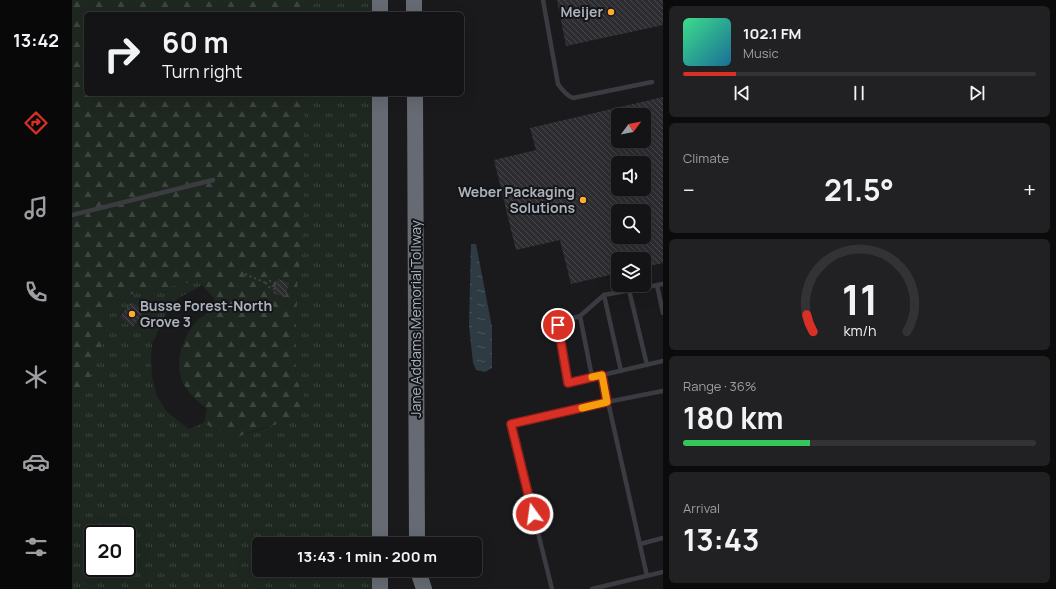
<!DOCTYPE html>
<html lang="en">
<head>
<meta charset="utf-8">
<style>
	:root { --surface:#141416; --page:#212123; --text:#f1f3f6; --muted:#9d9ea1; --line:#333335; --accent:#d93025 }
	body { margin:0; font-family:Manrope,sans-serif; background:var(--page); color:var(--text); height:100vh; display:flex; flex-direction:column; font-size:15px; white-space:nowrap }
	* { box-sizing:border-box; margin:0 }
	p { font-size:13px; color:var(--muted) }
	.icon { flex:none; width:22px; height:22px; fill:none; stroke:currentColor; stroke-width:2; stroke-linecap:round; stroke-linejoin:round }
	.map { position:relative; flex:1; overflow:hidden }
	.details { display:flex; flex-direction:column; gap:6px; padding:6px; background:#0b0b0c; width:393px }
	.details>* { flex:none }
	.banner { position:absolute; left:12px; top:12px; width:380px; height:84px; border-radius:6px; box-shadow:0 4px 16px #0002,0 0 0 1px var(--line); background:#141416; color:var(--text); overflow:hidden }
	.needle { width:26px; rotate:58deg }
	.controls { position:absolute; left:539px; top:108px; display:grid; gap:8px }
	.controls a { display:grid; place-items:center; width:40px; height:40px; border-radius:6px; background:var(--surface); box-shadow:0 4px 16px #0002,0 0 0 1px var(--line); font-size:20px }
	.speed { position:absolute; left:12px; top:525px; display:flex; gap:8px; font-size:20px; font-weight:700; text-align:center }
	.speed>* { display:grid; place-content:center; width:52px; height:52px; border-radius:50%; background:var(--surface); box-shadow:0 4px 16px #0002,0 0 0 1px var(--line); line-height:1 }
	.speed .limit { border:2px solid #111; border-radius:6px; background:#fff; color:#111 }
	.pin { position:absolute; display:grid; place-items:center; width:34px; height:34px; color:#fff; margin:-17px; border:2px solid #fff; border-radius:50%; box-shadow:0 1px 4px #0007 }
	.me { position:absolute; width:44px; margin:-22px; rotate:346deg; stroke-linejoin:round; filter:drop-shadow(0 0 3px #0008) }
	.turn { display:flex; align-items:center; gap:14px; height:84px; padding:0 12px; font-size:18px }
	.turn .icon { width:52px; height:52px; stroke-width:2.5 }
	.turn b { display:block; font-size:28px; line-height:34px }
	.big { font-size:30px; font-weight:700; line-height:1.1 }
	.details .tile { flex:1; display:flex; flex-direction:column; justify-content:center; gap:6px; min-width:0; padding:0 14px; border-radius:6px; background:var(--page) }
	.details .dial { align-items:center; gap:0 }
	.dial svg { height:104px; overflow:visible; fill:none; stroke:var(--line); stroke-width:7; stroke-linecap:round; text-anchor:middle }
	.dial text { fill:var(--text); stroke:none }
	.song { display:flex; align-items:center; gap:12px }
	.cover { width:48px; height:48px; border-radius:6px; background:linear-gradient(135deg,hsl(150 70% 55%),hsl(200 70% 35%)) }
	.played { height:4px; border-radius:2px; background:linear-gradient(90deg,var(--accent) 15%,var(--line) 15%) }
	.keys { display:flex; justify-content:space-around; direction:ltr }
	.heat { display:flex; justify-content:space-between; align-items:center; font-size:22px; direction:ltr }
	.charge { height:6px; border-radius:3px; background:linear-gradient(90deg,#34c759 36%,var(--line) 0) }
	.trip { position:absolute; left:180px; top:537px; width:230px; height:40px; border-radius:6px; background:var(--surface); box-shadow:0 4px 16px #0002,0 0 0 1px var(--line); font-weight:700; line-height:40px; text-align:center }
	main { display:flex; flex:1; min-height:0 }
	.tab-bar { display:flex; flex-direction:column; width:72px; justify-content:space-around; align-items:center; background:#080809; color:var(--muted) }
	.tab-bar .icon { width:28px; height:28px }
	.tab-bar .current { color:var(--accent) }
	.tab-bar b { font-size:18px; color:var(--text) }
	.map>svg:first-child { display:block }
</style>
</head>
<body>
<main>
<nav class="tab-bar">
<b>13:42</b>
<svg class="icon current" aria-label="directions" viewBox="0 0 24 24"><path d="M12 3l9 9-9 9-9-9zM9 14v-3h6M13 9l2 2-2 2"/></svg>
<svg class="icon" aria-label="music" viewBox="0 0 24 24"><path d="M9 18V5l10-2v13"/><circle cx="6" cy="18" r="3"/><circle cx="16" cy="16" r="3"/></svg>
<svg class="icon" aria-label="phone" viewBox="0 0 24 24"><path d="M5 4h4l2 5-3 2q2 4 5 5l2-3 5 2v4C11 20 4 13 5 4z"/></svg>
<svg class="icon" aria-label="climate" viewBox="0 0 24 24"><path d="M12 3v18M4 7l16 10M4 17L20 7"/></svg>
<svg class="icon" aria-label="car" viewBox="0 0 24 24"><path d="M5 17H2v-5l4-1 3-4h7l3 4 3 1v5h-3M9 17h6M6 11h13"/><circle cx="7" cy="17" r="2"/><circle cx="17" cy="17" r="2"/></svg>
<svg class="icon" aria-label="filters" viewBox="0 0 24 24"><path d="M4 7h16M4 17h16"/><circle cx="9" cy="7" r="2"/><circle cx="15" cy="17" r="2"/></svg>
</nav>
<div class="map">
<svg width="591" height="589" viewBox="0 0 591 589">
	<defs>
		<pattern id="grass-tufts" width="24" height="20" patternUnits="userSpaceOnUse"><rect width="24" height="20" fill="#1f2820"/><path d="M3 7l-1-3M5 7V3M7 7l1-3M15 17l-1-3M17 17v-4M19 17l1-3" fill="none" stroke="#3d453e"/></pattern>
		<pattern id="forest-firs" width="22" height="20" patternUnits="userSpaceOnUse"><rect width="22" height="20" fill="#1f2820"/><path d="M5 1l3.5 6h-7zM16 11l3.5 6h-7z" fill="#3d453e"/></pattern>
		<pattern id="water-ripples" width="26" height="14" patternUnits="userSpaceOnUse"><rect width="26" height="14" fill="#2e3b42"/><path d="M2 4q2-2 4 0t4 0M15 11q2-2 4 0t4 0" fill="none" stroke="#4a555b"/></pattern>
		<pattern id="building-back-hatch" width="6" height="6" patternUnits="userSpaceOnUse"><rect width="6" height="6" fill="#2d2d31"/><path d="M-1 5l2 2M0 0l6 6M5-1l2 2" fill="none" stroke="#49494d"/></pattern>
	</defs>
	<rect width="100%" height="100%" fill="#1a1a1d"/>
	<!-- grass -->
	<path fill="url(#grass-tufts)" fill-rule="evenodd" d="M0,0h308v14h-294v80h294l-2,450h-119v26h119v19h-306v-183l26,-42 12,-66 39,-7 53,-11v5l-25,14 -11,15 -14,30 -1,17 1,17 5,18 10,16 22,17 15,-6 28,16c22,-8 45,-14 67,-23l4,-23 -7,-14 -1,-27v-30l3,-28 -1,-20 5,-16 -215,-46zM21,534h34v34h-34z"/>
	<!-- forest -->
	<path fill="url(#forest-firs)" d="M0,0h234v14h-220v80h219l-3,164 -5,16 1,20 -3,28v30l1,27 12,26 -8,11 -15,6 -29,8 -24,9 -28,-16 3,-14c-8,-7 -17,-14 -23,-24 -11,-20 -2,-47 12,-63 5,-6 14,-10 20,-15l-2,-9 -12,-13 -1,-5 -52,11 -39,7 -12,66 -26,42z"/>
	<!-- water -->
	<path fill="url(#water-ripples)" d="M399,244h5l16,83v41l-7,4 -9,-2 -3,-7 -4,-38z"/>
	<!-- building -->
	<path fill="url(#building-back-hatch)" fill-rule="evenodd" d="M485,0h106v25l-97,21z
		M591,97v166l-19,4v-8h-26v14l-47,11 -11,-44 -44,10 -22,-90 42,-10 -6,-22zM546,115h26v26h-26zM546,163h26v26h-26zM546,211h26v26h-26z
		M206,279l11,4 -4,14 -12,-4z
		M59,302l13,9 -11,16 -13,-10z"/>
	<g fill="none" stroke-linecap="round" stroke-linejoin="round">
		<!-- path -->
		<path stroke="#404349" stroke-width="2" stroke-dasharray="2 3" stroke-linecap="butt" d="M173,274l21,9
			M203,289l-6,-2 -3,-4 4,-2 6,2"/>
		<!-- service -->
		<path stroke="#3a3c42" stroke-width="4.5" d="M471,0l15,84c4,6 8,11 15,14l79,-16
			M0,215l141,-35
			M585,285l6,28
			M557,290l18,75
			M508,316l24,-21
			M549,371l-17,-76 59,-11
			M530,375l45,201
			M520,377l-12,-61 -10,3 -12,6 10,58 95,-22
			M568,544l23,-6
			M480,589l-41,-165 96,-22 56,-11
			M520,589l71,-17"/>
		<!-- motorway -->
		<path stroke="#666a73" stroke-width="16" d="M342,0v14
			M308,14v-14
			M343,94l2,450
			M308,544v-450
			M346,571l6,18
			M308,589v-19"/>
	</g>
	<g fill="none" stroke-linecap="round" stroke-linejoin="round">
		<defs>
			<path id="route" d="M461,514l-22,-90 96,-22 -5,-27 -34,8 -10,-58"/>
		</defs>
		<!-- route casing -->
		<use href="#route" stroke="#8d1f18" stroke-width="10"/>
		<!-- route -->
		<use href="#route" stroke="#d93025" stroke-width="7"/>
		<!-- slow -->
		<path stroke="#f59e0b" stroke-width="7" d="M510,408l25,-6 -5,-27 -10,2"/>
	</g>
	<!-- markers -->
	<g fill="#ffab2f" stroke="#151518" stroke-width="1.5">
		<circle cx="539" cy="12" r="4"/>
		<circle cx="511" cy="200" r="4"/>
		<circle cx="60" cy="314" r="4"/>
	</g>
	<g text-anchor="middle" stroke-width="4" stroke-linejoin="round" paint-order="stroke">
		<!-- poi labels -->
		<g font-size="14" font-weight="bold" fill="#abb2bd" stroke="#151518" text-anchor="end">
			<text x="531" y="17">Meijer</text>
			<text x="503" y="197">Weber Packaging<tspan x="503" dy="16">Solutions</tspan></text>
			<text x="68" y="311" text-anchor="start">Busse Forest-North<tspan x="68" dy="16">Grove 3</tspan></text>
		</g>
		<!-- street labels -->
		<g font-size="14" fill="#abb2bd" stroke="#151518">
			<text transform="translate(344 319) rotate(-90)" y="5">Jane Addams Memorial Tollway</text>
		</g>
	</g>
</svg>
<div class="controls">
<a><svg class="needle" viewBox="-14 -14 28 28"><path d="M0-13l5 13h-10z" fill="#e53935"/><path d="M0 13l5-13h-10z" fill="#9d9ea1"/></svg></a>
<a><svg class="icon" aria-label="sound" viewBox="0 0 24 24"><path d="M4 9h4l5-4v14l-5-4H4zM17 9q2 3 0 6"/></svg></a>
<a><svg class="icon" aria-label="search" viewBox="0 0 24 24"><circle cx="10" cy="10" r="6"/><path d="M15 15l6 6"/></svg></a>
<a><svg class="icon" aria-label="layers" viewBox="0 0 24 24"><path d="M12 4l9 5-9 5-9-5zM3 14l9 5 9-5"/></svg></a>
</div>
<div class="speed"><div class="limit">20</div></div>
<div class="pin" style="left:486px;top:325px;background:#d93025"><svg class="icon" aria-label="arrive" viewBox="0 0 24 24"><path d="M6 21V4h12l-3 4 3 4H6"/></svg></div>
<svg class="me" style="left:461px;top:514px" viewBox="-20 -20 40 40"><circle r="17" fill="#d93025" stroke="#fff" stroke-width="3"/><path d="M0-11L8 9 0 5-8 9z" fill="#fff"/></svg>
<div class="trip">13:43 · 1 min · 200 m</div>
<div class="banner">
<div class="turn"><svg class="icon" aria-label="right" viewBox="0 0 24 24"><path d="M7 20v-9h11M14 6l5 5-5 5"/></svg><div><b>60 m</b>Turn right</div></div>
</div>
</div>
<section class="details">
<div class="tile">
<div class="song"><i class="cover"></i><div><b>102.1 FM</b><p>Music</p></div></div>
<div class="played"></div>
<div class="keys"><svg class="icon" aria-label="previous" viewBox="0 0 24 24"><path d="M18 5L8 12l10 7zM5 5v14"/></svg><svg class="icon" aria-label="pause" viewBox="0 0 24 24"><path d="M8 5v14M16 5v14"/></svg><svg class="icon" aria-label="next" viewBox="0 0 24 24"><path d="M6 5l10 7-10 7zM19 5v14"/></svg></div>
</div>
<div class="tile"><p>Climate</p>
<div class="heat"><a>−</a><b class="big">21.5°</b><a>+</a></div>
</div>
<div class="tile dial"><svg viewBox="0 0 100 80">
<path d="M14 69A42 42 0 1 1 86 69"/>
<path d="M14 69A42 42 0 0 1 9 56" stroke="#d93025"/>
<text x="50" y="56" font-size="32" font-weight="700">11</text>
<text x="50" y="72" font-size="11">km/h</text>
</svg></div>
<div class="tile"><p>Range · 36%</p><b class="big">180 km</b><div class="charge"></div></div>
<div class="tile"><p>Arrival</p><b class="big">13:43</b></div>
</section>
</main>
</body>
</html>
